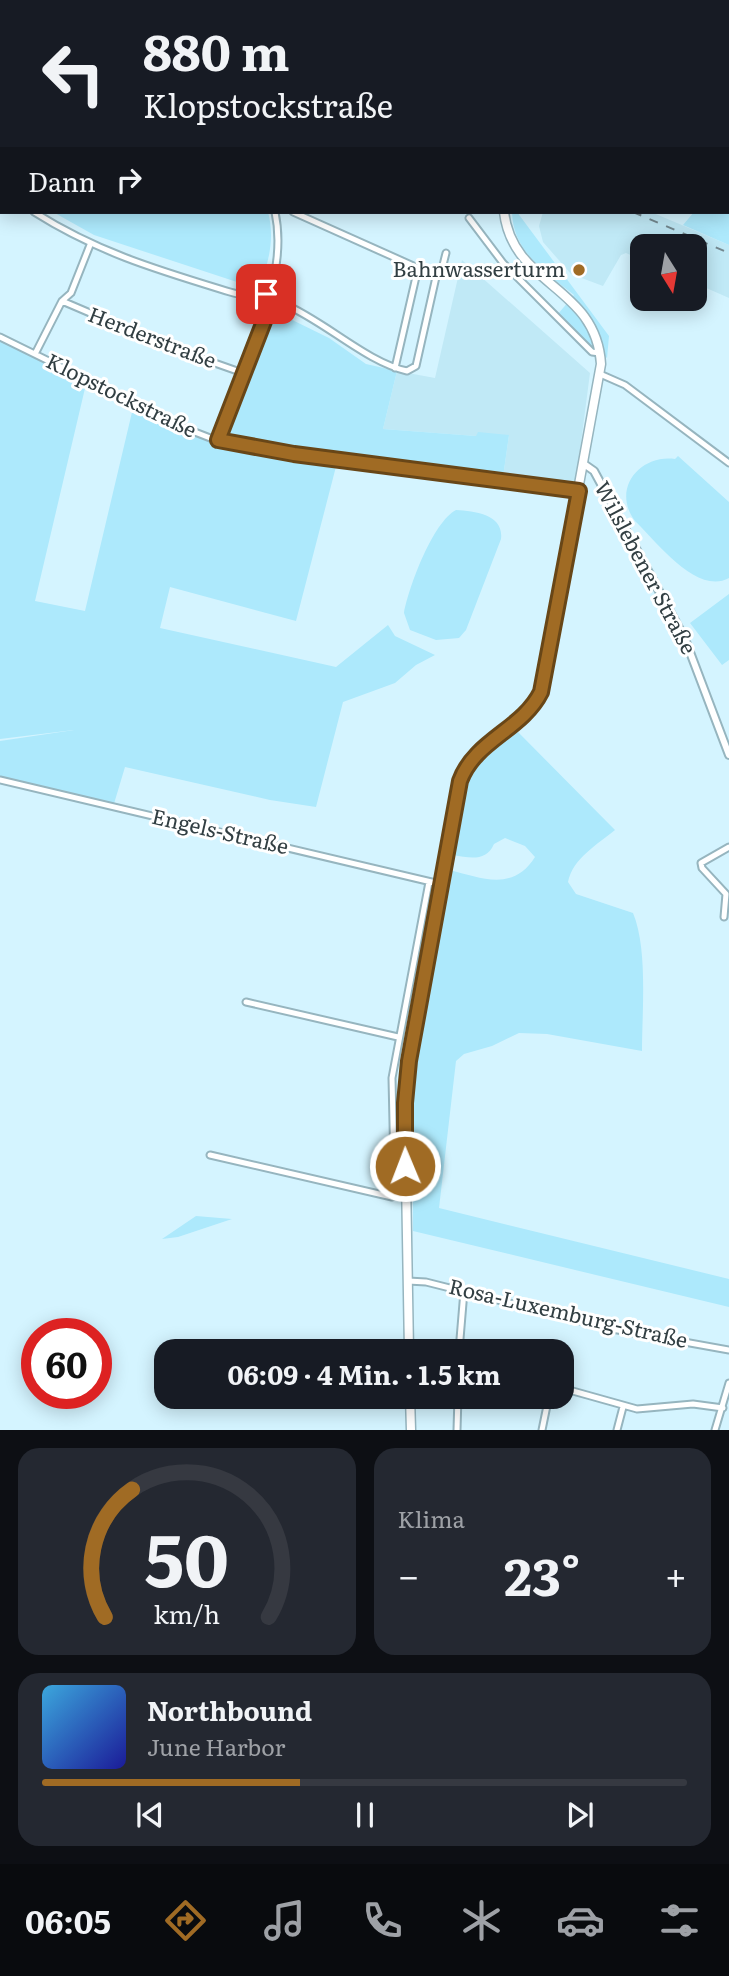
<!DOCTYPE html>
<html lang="de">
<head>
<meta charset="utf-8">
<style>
	:root { --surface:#171b24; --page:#242831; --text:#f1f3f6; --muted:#9ea1a6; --line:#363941; --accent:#a06b24 }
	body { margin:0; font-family:Literata,serif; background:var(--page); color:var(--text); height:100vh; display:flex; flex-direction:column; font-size:26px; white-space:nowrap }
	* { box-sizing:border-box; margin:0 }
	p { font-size:23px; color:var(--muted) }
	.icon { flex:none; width:38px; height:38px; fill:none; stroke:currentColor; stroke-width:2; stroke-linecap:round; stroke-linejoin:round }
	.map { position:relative; height:1430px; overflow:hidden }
	.sheet { display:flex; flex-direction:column; gap:18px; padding:18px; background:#0d0f14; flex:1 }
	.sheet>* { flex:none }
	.hud { position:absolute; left:0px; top:0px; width:730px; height:214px; box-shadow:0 4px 18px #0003; background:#171b24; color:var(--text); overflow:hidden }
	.needle { width:46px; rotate:169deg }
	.fabs { position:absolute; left:630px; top:234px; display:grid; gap:14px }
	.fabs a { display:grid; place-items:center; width:77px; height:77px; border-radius:14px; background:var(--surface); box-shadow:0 4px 18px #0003; font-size:35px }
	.speed { position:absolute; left:21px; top:1318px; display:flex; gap:14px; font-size:35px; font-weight:700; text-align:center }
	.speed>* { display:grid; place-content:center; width:91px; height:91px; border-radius:50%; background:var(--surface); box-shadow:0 4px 18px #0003; line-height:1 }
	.speed .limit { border:10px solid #d22; background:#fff; color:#111 }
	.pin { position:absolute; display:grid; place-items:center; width:60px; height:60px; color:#fff; margin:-30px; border-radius:14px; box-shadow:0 4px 10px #0006 }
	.me { position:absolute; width:77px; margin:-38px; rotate:359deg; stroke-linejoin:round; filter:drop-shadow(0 0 5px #0008) }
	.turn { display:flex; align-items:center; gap:24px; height:147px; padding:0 28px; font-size:32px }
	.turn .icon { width:91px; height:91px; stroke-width:2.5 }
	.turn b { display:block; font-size:49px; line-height:60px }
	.then { display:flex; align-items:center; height:66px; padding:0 28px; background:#0003; gap:14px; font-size:26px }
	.big { font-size:52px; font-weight:700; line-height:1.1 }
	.sheet .card { flex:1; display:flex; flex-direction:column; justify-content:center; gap:10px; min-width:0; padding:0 24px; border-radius:21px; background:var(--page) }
	.sheet .dial { align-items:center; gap:0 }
	.dial svg { height:182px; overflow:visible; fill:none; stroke:var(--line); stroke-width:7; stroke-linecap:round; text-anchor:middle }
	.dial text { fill:var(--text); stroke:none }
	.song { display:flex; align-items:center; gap:21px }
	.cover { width:84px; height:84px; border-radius:10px; background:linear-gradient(135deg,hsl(200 70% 55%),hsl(240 70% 35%)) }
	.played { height:7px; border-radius:4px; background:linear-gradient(90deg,var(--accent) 40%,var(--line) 40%) }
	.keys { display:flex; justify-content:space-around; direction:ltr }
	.heat { display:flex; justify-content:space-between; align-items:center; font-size:38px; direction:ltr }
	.sheet .tiles { flex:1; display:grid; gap:18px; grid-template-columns:1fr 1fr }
	.card:last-child { grid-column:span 2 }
	.trip { position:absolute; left:154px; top:1339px; width:420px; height:70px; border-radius:21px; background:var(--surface); box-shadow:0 4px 18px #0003; font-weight:700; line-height:70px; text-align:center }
	.tabs { display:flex; height:112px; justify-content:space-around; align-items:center; background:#090b0e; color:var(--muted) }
	.tabs .icon { width:49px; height:49px }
	.tabs .active { color:var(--accent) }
	.tabs b { font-size:32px; color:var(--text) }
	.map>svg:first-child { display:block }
</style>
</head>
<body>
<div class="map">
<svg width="729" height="1430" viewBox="0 0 729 1430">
	<rect width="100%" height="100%" fill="#d4f4ff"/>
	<!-- built -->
	<path fill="#c0e9f6" d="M0,0h165l4,2h-167v54z
		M543,212h108l78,33v53l-34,-15v-36h-53v13l-16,-7 -5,2 -18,31 -32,-12 -28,-32 -4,-16z
		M462,260l128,113 -14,108 -19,3 -54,-7 6,-42 -33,1 -93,-7 14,-58 38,7z"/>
	<!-- green -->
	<path fill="#ade9fc" d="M729,184v61l-46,-20 11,-13h34z
		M53,212h215c7,26 1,52 -10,77l-164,-54z
		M512,212h5l92,124 -2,22 -9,-9h-6l-34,-35 16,-19c-29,-23 -61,-43 -62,-83z
		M276,312l53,26 37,26 31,7 -14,58 93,7 2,-4 31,3 -6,42 -164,-22 -43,166 -126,-34 -10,41 176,39 52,-42 7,11 40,19 -19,10 -21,18 -52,19 -27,105 -46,-7 -145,-33 -12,40 -113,-27v-39l74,-11 -74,9v-398l86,43 -51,217 50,10 48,-203 60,28 30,9z
		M678,456l51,46v76c-32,18 -73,-37 -94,-57 -24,-32 5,-67 40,-62z
		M456,510c20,1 48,5 45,29l-35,91 -7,8 -23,2 -26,-10 -6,-17c5,-27 29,-91 52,-103z
		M729,594v66l-7,5 -32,-42z
		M516,730l99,100c-18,15 -42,28 -47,52l8,12 57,19c15,36 9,98 9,138l-95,-17 -28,-1 -27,13 -28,8 -8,7 -17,147 290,71v28l-316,-76v-145l5,-51 31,-165c33,8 64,22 86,-13l-10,-11 -20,-8 -11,6c-8,18 -24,14 -41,11l16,-81z
		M196,1216l36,3 -54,18 -16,2z"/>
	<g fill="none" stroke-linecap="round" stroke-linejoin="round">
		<defs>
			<path id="minor" d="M232,0l3,2
				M505,0l1,2
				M672,0v2
				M259,2v-2
				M369,2v-2
				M534,2v-2
				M0,19l2,1
				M728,41l1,-1
				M728,79l1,1
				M728,169h1
				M0,188l2,2
				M34,212c65,41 124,58 196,80 17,5 35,5 52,11 43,18 84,59 125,68l9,-5 20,-89 5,-4 5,-20
				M293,212l125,56 -23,100
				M469,218l34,45 89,89 8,1
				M62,301l110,47 71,25
				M0,337l187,92 31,12 36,7 325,43
				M35,354l27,-53 9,-8 19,-48
				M600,374l25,11 104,78
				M218,441l50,-130 -6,-13c18,-18 18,-63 13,-86
				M0,780l440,104
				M724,917l2,-23 -24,-26 -1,-5 28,-16
				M246,1002l152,35
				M210,1155l182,42 2,-30
				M405,1166l-11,1 -2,-89 37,-196
				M408,1281l18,1 186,47 117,21
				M459,1351l5,-60
				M562,1388l75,21 56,-5 30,4
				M457,1430l1,-34
				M542,1430l7,-34
				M617,1430l6,-23
				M715,1430l14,-47"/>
			<path id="tertiary" d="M584,464l10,7 91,168 44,116"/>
			<path id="primary" d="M582,0l1,2
				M409,1351l-4,-229 2,-45 50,-285c13,-54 68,-58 85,-105l59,-323c-5,-79 -88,-77 -97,-152
				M410,1396l1,34"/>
		</defs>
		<!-- minor casing -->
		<use href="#minor" stroke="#96b5bf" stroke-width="9"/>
		<!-- tertiary casing -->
		<use href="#tertiary" stroke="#96b5bf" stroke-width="10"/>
		<!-- primary casing -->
		<use href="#primary" stroke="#96b5bf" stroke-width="11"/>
		<!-- minor -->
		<use href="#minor" stroke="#fff" stroke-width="5"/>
		<!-- tertiary -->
		<use href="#tertiary" stroke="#fff" stroke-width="6"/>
		<!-- primary -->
		<use href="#primary" stroke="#fff" stroke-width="8"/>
		<!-- rail -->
		<path stroke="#74888f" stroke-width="2" stroke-dasharray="9 9" stroke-linecap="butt" d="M159,0l4,2
			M633,212l96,41"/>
	</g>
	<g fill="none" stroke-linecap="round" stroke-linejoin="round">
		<defs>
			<path id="route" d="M266,294l-4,4 6,13 -50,129 76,14 285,37 -38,201c-19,38 -66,48 -81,89l-51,280 -4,42v63"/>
		</defs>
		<!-- route casing -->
		<use href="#route" stroke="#684617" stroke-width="18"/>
		<!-- route -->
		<use href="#route" stroke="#a06b24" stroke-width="12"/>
	</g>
	<!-- markers -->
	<circle fill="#a06b24" stroke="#fff" stroke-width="2.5" cx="579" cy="270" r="7"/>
	<g text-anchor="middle" stroke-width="6" stroke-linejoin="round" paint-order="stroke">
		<!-- poi labels -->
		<g font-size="21" fill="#323f43" stroke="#fff" text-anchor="end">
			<text x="565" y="277">Bahnwasserturm</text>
		</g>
		<!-- street labels -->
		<g font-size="21" fill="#323f43" stroke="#fff">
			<text transform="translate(152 338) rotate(21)" y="7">Herderstraße</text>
			<text transform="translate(121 396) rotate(26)" y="7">Klopstockstraße</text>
			<text transform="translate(645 568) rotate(62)" y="7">Wilslebener Straße</text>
			<text transform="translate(220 832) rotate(13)" y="7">Engels-Straße</text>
			<text transform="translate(568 1314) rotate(13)" y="7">Rosa-Luxemburg-Straße</text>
		</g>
	</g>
</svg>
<div class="fabs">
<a><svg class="needle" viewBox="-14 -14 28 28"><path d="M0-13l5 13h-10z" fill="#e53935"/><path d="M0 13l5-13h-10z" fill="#9ea1a6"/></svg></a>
</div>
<div class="speed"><div class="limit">60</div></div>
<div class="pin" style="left:266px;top:294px;background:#d93025"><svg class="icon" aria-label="arrive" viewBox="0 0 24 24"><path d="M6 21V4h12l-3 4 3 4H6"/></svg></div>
<svg class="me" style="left:405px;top:1166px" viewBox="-20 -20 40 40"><circle r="17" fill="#a06b24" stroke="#fff" stroke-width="3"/><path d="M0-11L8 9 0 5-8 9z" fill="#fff"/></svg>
<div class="trip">06:09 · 4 Min. · 1.5 km</div>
<div class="hud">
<div class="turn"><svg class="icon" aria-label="left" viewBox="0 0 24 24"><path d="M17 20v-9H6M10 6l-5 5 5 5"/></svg><div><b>880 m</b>Klopstockstraße</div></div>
<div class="then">Dann<svg class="icon" aria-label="right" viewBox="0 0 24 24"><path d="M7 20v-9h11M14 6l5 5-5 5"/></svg></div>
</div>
</div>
<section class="sheet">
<div class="tiles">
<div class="card dial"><svg viewBox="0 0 100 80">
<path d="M14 69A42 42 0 1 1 86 69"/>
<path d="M14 69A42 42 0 0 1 26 13" stroke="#a06b24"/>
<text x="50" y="56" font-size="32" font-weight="700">50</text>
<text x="50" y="72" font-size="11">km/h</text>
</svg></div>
<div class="card"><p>Klima</p>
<div class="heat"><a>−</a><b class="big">23°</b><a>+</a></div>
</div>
<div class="card">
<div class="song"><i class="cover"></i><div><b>Northbound</b><p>June Harbor</p></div></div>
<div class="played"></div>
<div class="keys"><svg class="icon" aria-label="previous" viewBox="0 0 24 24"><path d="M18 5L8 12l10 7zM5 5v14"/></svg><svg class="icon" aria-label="pause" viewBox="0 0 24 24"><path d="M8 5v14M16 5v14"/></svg><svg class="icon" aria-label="next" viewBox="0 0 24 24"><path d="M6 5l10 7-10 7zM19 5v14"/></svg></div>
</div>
</div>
</section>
<nav class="tabs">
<b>06:05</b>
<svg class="icon active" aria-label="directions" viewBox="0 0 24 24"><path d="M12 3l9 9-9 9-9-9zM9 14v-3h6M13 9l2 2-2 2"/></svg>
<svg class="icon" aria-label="music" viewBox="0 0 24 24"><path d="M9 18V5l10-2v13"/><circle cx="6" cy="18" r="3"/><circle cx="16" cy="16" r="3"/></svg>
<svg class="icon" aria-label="phone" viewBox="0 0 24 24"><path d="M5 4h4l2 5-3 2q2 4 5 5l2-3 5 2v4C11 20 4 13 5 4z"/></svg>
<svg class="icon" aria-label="climate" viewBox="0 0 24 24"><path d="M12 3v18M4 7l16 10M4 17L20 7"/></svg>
<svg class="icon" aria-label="car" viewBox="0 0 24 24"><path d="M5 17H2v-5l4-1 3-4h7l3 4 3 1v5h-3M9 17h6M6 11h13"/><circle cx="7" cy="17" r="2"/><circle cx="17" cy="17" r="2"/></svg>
<svg class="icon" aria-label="filters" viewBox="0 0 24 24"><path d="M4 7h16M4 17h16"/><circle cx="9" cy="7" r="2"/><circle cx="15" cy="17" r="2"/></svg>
</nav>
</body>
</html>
